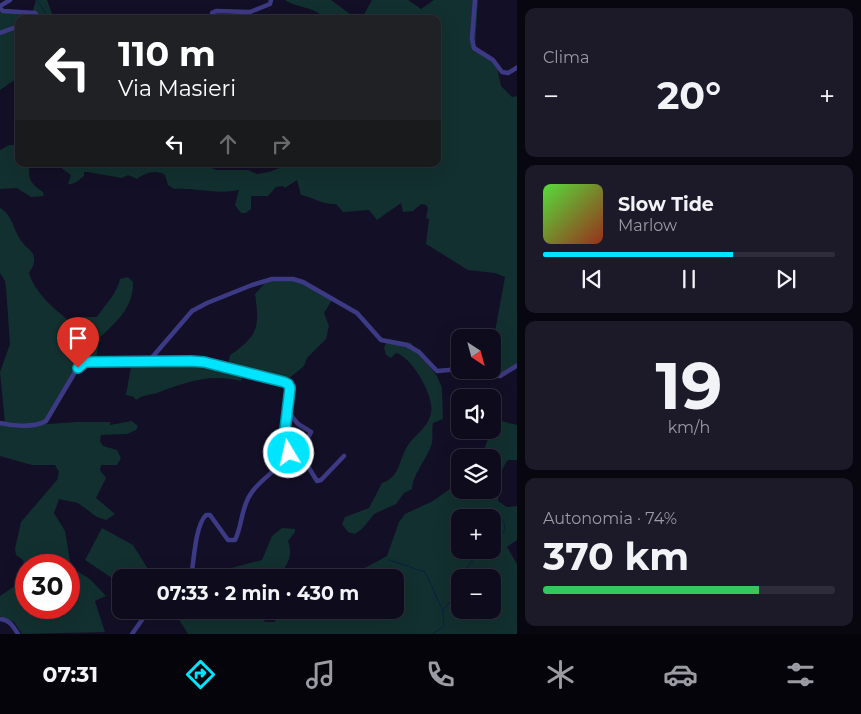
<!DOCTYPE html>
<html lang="it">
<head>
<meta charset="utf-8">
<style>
	:root { --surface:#0e0b1c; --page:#1c1929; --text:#f1f3f6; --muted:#9b9ba3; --line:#2e2b3b; --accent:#00e5ff }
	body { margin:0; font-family:Montserrat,sans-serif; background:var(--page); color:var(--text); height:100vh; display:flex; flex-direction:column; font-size:19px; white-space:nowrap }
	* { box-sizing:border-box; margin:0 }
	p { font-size:16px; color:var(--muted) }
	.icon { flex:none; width:28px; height:28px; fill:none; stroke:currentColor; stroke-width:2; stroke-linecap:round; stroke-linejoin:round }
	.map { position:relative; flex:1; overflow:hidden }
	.sheet { display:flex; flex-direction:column; gap:8px; padding:8px; background:#08060f; width:344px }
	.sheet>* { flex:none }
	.hud { position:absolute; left:15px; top:15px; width:426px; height:152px; border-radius:10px; box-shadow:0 5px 20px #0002,0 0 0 1px var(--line); background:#202124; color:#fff; overflow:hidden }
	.needle { width:32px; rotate:144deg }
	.fabs { position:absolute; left:451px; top:329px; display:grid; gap:10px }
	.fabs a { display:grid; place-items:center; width:50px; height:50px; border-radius:10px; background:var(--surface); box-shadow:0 5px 20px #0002,0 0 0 1px var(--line); font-size:25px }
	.speed { position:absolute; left:15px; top:554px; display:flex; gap:10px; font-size:25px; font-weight:700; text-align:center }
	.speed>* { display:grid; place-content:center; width:65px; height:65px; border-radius:50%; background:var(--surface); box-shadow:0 5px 20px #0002,0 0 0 1px var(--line); line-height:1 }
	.speed .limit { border:8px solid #d22; background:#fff; color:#111 }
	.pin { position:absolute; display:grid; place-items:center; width:42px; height:42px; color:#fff; margin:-51px -21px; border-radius:50% 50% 50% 0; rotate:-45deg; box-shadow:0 0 5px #0007 }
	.pin .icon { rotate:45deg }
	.me { position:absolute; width:55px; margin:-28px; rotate:351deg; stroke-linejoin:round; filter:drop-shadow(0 0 4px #0008) }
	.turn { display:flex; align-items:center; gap:18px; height:105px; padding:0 20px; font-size:22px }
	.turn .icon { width:65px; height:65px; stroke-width:2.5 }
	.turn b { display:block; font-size:35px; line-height:42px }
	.lanes { display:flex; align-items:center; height:48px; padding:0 20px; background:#0003; justify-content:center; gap:25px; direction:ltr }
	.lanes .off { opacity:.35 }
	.big { font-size:38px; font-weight:700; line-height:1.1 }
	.sheet .tile { flex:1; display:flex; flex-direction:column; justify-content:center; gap:8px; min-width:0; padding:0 18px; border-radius:10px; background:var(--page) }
	.sheet .dial { align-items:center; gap:0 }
	.dial b { font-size:65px; line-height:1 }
	.song { display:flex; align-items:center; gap:15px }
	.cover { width:60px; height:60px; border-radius:8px; background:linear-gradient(135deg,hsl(110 70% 55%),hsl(10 70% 35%)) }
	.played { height:5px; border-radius:2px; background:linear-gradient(90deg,var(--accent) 65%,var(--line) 65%) }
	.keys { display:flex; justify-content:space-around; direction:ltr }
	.heat { display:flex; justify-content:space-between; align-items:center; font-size:28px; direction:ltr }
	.charge { height:8px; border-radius:4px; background:linear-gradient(90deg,#34c759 74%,var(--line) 0) }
	.trip { position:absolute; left:112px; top:569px; width:292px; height:50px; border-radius:10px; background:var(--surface); box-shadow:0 5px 20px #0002,0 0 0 1px var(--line); font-weight:700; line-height:50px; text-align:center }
	.tab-bar { display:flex; height:80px; justify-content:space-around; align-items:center; background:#06040b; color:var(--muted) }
	.tab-bar .icon { width:35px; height:35px }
	.tab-bar .on { color:var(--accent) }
	.tab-bar b { font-size:22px; color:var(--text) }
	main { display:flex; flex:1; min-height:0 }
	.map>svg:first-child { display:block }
</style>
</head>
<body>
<main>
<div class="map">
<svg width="518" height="634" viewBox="0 0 518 634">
	<rect width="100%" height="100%" fill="#130f26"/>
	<!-- green -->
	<path fill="#12302f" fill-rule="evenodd" d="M36,0h11l7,19h-35v58l-19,13v-78l32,1z
		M285,0h46l19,14 13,2 9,-16h36l13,9 13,-9h44l-3,47 22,20 4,19 11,11 5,-1v272l-18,10 -5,-41 11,-60 -10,-4 -27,-3 -42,-26 3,-25 -3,-1 2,-10 -2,-3 -5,-1 -8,7 -10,1 -2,-9 -24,17 -8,-10 -26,2 -7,-8c-14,1 -23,-7 -35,-9l-4,-15 -12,8 -2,-2 -7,1 -8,9h-17v13l-5,4h-5l-6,-8 4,-15c-22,5 -45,-3 -65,-1l-6,-4 -3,-10c-9,-6 -20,-2 -28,4l-9,-4 -6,3 -35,-6h-3v4c-5,4 -10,9 -16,8l3,-9 -14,-10 -8,-1h151l17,6h31l9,4 12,-2 21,-8h148v-145h-114c-6,-12 -28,-11 -39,-19z
		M9,145h10v19h11c-3,15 1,20 13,28l1,4 -13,1 -14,-9 -17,1v-39z
		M0,208c14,8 13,24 23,35 4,6 11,8 11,15 1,6 -2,10 -5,15 6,20 25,36 42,49l11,-5h15c9,-14 20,-23 23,-38l8,-2 5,5c1,25 -17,41 -34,56l-3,22 -17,3 -32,59 -25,2 -17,-1 -5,-51 10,-28 -4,-56 -1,-7 -5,-8z
		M290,277l3,4 8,2 31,17 -8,13 5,13 -3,13 -19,19 -3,8 -17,14 -42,-12 -4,13c-31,-8 -55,1 -84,12 -8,2 -14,2 -21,7l-2,-3 -8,-2 6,-34 57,-2 39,6 2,-10c28,-19 30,-28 25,-61l12,-13z
		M388,339l23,4 26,33 5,12 1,31 -10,4c-2,8 1,16 -2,23 -5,14 -19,30 -19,43l-8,4 -8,11 -22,10 -11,14 -8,6 -7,-2 -6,-8 3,-7 24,-9 13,-25c18,-6 16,-21 25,-36 7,-12 21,-19 24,-34 4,-16 -19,-56 -35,-60l-5,5 -5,-3 -2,-7z
		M493,419l24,6v35h-9c-10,12 -8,26 -10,41l9,6 10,-1v34l-10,7 10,17v70h-329l-15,-24h91l-2,6 3,6h10l2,-12h119v-32l-38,-1 5,-8 24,-13 12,-34 6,-8 28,-13 18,-13 9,-2v4h32v-32l-15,-1 5,-2 7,-19 -6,-3 -8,2 -5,-5h22zM460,518h32v32h-32zM460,578h32v32h-32z
		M132,421l6,5 -2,4 -9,4 -26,1 -1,6 3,5 14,4 4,8 -4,7h-16l-1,5 6,8 -10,20 19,16 -9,6 -9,-3 -19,-14 -19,-4 -5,14 11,18 6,36 20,13 15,16 -11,5 10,31 -83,2 -8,-12 -14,-6v-20l22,-15 4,-9v36h43v-43h-43v6l-3,-11 -7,-5 -1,-6 6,-27 36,-42 2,-8 -4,-7h-23l-32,-9v-31l19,1 57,-4h34v3z
		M102,528l31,17 20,32 -32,1v6l-36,-24z
		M282,528l13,1v3l-7,9c6,15 -1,25 -11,36h-81l66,-17 10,-24z"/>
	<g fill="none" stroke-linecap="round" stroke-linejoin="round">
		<!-- stream -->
		<path stroke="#0a1f44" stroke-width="1" d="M37,0l12,19
			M492,540c11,-3 17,-12 9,-22
			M389,560l36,12 18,39
			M464,578l3,-10 13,-18
			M433,634l11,-8 -1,-15 17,-23"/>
		<!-- minor -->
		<path stroke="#3d3a85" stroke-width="4.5" d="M475,0l-3,39 2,9 19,12 9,12 6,1 10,-6
			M0,6l10,-6
			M0,8l3,3 32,2 5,6
			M213,19l-1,-6 4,-2 34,1 20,-8 1,-4
			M0,33l19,-7
			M149,361l43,-50 15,-8 45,-18 20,-6h21l10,3 54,31 24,27 26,5 12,7 18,19 23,-2
			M467,370l33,6 18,-11
			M288,412l10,12 13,8 -9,18 4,6
			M0,423c12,3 35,5 46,-2l32,-54 7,-5 16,-1 35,2 25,-3 43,2 84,22 -3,46 4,23c-10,18 -29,25 -39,42 -9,14 -8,31 -15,45h-7l-18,-25h-4c-11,11 -12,46 -15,63
			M289,453l9,13 11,2 8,13 4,-1 23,-24
			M0,619c10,1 13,7 18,15
			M132,634l12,-17 11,-7"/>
	</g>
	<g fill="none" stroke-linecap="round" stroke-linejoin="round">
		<defs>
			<path id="route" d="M78,368l7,-6 106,-1 13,1 80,20 4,2 2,4 -5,42 4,23"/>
		</defs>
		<!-- route casing -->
		<use href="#route" stroke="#0095a6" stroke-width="12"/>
		<!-- route -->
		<use href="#route" stroke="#00e5ff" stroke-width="9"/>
	</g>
</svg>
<div class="fabs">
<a><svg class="needle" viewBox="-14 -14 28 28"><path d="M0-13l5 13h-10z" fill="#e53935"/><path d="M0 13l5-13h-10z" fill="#9b9ba3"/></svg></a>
<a><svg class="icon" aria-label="sound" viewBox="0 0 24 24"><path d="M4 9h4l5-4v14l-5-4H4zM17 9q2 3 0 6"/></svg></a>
<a><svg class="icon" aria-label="layers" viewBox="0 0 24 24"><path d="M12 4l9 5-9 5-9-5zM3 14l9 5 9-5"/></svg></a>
<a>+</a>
<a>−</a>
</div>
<div class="speed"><div class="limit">30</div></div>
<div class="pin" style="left:78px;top:368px;background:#d93025"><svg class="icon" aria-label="arrive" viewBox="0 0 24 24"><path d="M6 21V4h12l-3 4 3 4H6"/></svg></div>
<svg class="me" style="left:289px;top:453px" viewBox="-20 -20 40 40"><circle r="17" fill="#00e5ff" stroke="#fff" stroke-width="3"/><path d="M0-11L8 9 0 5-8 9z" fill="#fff"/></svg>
<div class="trip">07:33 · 2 min · 430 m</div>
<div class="hud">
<div class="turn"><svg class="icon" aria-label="left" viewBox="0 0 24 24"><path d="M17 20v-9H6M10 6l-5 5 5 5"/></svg><div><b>110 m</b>Via Masieri</div></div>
<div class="lanes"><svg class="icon" aria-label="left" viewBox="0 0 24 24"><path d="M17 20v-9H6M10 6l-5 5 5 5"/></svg><svg class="icon off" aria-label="ahead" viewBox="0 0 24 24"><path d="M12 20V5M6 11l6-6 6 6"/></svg><svg class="icon off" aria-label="right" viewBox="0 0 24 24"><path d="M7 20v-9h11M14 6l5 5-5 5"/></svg></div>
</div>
</div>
<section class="sheet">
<div class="tile"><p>Clima</p>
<div class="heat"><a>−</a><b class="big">20°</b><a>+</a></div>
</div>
<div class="tile">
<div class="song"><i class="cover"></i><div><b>Slow Tide</b><p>Marlow</p></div></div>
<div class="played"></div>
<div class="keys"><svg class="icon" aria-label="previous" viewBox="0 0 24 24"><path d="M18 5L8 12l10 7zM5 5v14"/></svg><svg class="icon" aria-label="pause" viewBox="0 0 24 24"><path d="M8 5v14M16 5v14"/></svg><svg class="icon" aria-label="next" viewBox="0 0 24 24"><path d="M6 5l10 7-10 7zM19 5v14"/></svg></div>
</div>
<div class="tile dial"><b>19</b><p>km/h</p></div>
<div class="tile"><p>Autonomia · 74%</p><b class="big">370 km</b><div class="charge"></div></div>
</section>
</main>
<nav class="tab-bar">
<b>07:31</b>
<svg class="icon on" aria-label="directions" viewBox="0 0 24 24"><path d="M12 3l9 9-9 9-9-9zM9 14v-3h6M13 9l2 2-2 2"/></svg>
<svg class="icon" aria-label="music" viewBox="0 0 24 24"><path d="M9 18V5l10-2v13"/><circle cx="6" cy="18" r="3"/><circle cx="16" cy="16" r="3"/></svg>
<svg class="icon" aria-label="phone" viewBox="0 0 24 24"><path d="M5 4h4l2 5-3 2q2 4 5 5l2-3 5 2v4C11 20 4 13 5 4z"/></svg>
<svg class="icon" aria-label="climate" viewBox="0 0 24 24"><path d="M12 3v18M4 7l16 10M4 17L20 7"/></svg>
<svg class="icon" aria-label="car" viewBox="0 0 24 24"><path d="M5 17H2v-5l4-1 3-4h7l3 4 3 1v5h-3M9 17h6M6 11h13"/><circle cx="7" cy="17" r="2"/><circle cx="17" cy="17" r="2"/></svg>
<svg class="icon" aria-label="filters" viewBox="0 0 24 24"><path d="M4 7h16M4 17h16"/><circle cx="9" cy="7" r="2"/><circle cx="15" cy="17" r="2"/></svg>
</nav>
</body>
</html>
